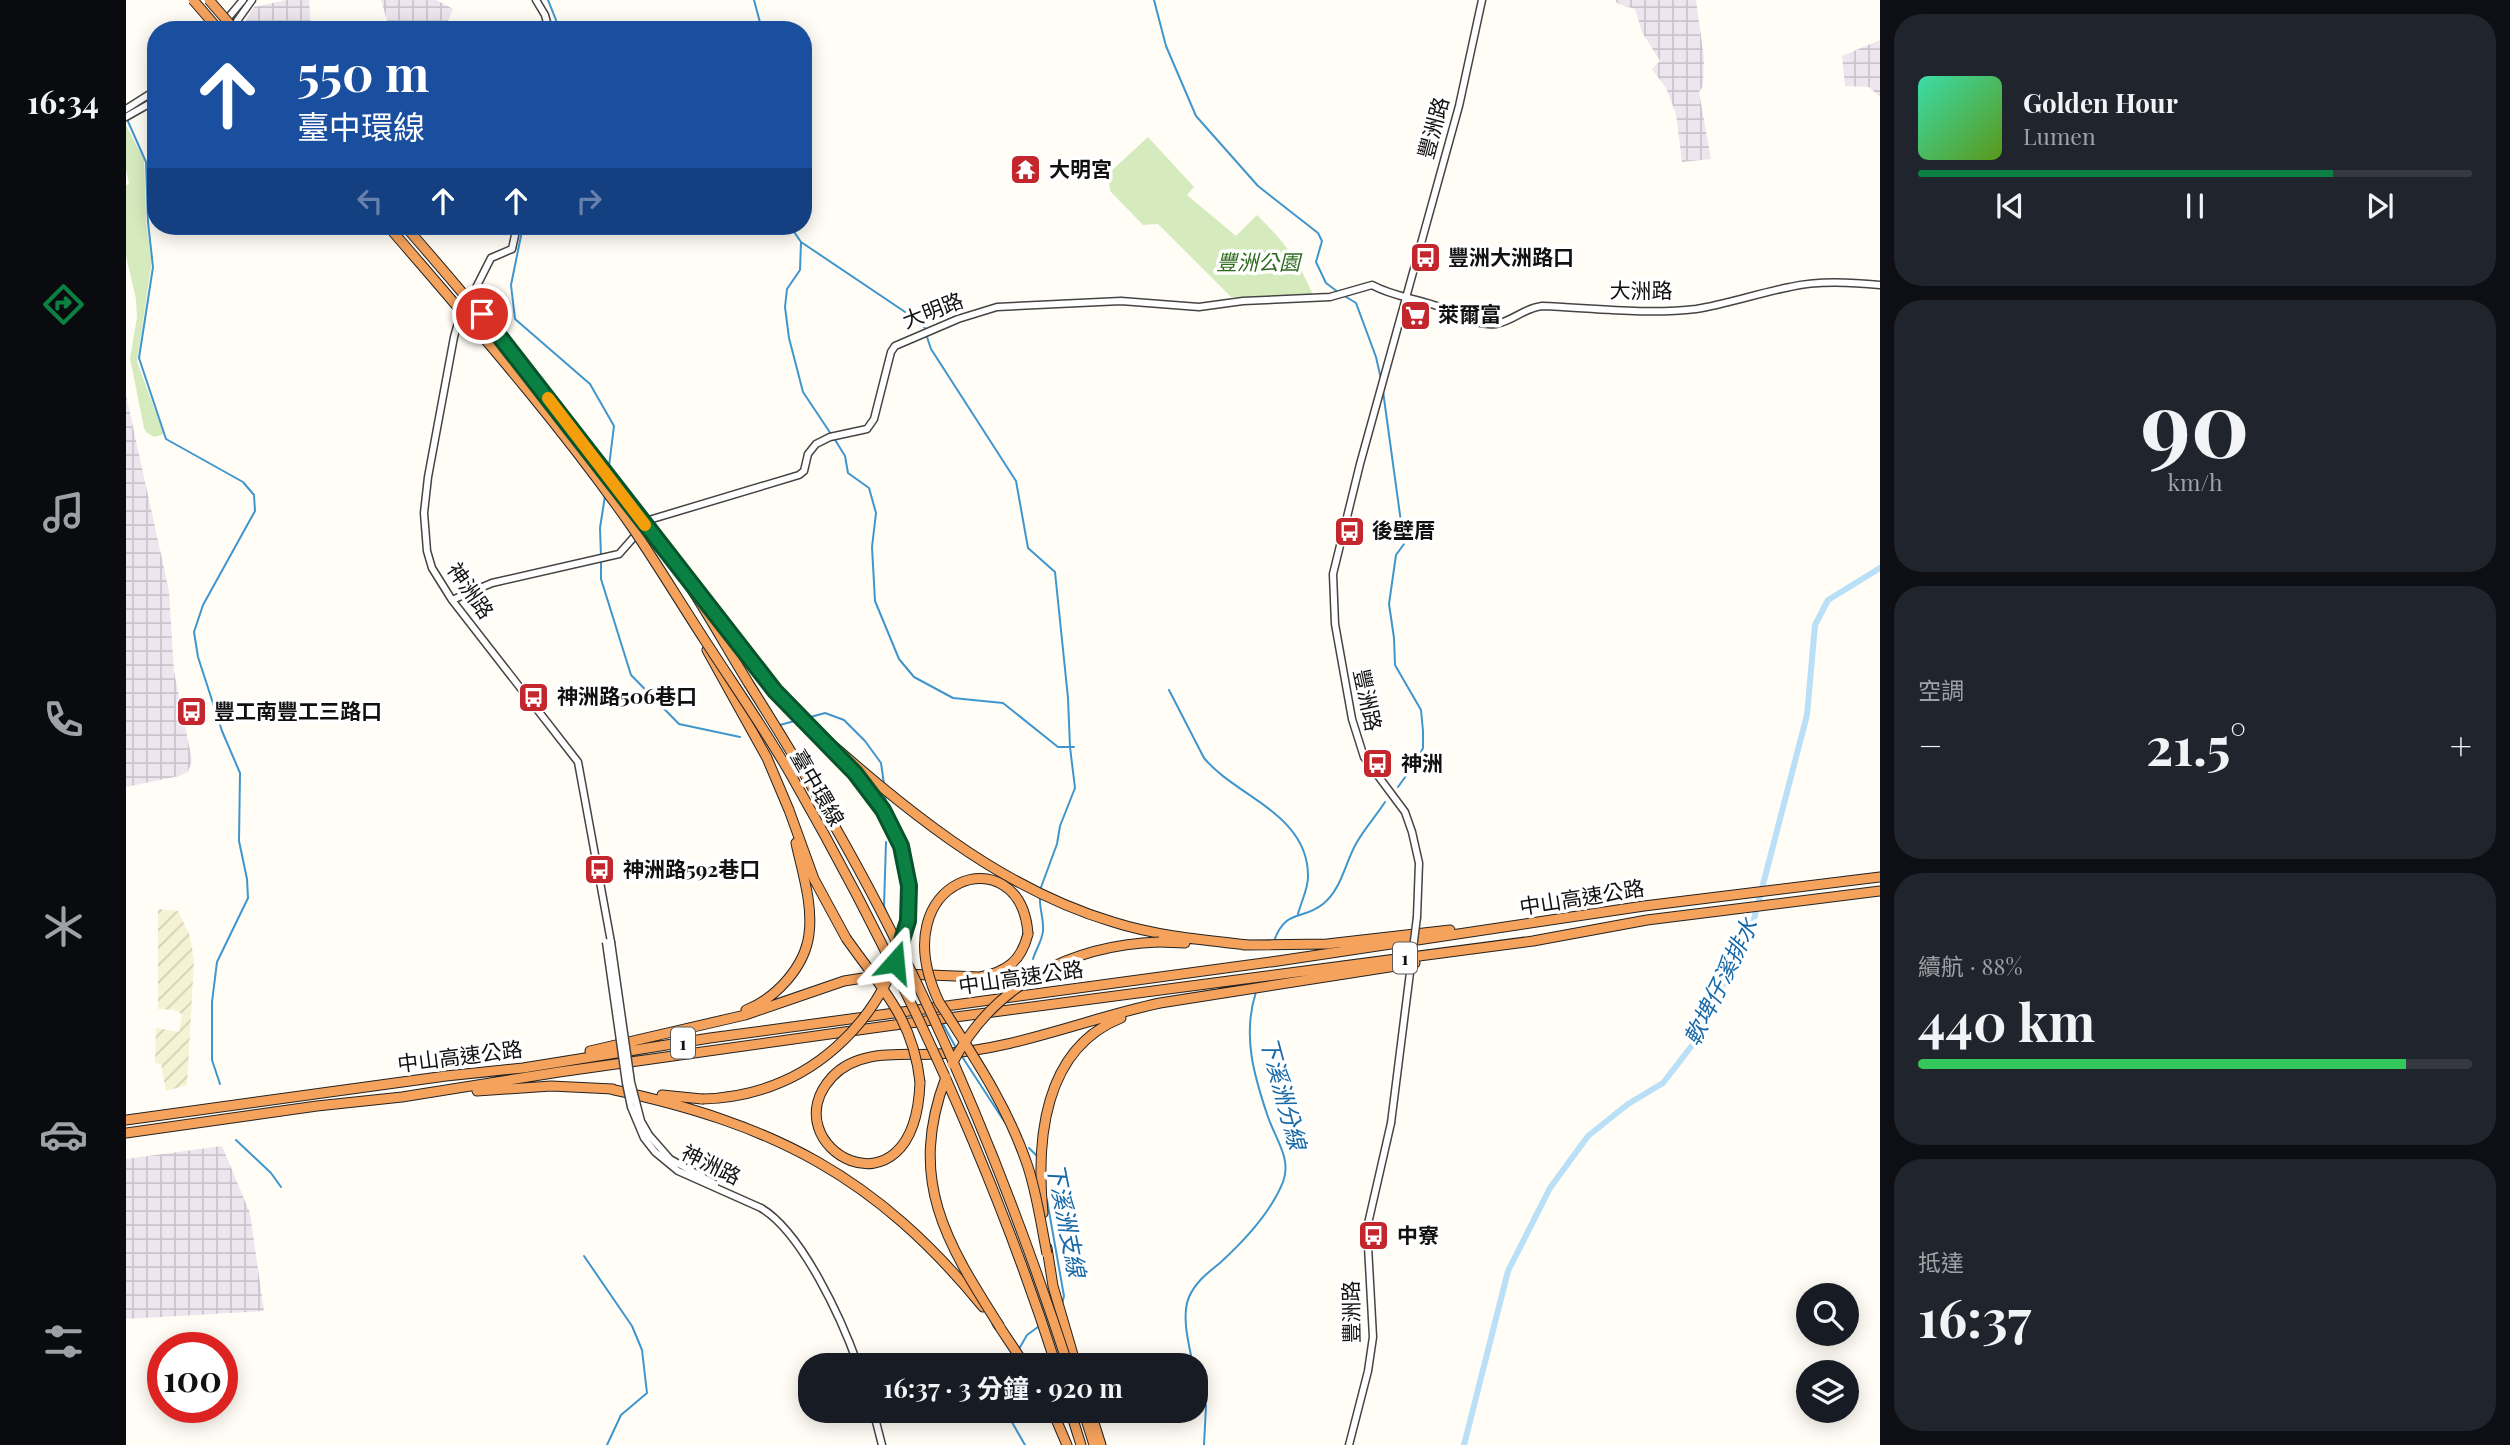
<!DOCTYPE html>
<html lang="zh-TW">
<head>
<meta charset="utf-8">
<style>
	:root { --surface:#171b24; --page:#20242c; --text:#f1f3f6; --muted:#9ea1a6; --line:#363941; --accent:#0b8043 }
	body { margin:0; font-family:"Playfair Display","Noto Sans TC",serif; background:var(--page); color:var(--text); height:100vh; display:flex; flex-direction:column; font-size:26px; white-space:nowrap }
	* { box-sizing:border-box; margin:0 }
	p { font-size:23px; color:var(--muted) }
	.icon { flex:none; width:38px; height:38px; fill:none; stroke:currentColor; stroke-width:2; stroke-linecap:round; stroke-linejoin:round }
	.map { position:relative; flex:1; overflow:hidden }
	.side { display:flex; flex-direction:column; gap:14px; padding:14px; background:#0d0f14; width:630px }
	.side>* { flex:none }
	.guide { position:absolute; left:21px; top:21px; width:665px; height:214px; border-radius:28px; box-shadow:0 4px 18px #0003; background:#1a4fa0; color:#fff; overflow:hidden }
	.controls { position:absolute; left:1670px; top:1283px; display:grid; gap:14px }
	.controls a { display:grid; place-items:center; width:63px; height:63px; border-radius:50%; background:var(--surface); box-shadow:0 4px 18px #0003; font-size:35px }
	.speed { position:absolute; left:21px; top:1332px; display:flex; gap:14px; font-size:35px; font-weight:700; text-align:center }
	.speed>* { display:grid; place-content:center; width:91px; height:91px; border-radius:50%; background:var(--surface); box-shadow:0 4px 18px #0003; line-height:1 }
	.speed .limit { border:10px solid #d22; background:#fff; color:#111 }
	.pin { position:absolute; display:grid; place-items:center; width:60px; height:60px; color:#fff; margin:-30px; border:4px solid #fff; border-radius:50%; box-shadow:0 2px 7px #0007 }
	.me { position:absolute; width:77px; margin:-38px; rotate:18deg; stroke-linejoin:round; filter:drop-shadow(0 0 5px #0008) }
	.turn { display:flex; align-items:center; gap:24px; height:147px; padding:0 35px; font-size:32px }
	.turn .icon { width:91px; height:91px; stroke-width:2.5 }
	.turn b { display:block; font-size:49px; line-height:60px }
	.lanes { display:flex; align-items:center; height:66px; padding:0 35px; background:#0003; justify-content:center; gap:35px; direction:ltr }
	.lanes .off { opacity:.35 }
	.big { font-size:52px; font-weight:700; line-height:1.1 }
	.side .card { flex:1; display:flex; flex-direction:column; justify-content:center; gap:10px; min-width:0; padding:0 24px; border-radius:28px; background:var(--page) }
	.side .dial { align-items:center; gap:0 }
	.dial b { font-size:91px; line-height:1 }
	.song { display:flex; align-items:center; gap:21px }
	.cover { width:84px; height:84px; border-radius:10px; background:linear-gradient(135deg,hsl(160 70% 55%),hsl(90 70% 35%)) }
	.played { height:7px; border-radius:4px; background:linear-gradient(90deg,var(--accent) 75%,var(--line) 75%) }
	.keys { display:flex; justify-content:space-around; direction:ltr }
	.heat { display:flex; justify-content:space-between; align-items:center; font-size:38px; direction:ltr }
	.charge { height:10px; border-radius:5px; background:linear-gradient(90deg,#34c759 88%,var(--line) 0) }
	.trip { position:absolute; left:672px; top:1353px; width:410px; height:70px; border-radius:28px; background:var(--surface); box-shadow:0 4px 18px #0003; font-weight:700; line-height:70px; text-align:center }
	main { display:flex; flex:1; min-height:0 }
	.dock { display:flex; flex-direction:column; width:126px; justify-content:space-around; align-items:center; background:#090b0e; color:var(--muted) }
	.dock .icon { width:49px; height:49px }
	.dock .active { color:var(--accent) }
	.dock b { font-size:32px; color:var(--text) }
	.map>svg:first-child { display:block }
</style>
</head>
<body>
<main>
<nav class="dock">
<b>16:34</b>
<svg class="icon active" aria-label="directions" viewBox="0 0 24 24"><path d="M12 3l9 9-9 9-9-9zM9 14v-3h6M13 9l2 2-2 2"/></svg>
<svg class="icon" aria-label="music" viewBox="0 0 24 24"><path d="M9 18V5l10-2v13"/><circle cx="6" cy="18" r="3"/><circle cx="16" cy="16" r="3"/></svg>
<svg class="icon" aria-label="phone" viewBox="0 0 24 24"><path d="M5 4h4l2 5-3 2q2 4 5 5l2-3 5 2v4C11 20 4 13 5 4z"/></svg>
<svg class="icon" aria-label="climate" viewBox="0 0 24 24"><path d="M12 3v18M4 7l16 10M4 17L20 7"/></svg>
<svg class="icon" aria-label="car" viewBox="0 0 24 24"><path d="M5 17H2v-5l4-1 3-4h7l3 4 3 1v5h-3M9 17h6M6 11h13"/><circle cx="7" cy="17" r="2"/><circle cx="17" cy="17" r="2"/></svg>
<svg class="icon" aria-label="filters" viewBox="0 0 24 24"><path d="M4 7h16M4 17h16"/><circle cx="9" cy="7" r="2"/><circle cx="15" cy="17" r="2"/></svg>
</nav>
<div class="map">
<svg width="1754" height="1445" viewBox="0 0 1754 1445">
	<defs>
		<pattern id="industrial-grid" width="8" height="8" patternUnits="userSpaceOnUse" patternTransform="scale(1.75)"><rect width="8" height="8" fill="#eee6ef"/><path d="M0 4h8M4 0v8" fill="none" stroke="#cbc4cc"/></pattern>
		<pattern id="farmland-furrows" width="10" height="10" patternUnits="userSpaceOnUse" patternTransform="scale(1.75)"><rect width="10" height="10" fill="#f6f3d4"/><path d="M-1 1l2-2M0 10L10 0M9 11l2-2" fill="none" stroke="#d2cfb5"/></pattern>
	</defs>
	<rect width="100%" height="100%" fill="#fffdf5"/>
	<!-- industrial -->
	<path fill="url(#industrial-grid)" d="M161,0h22l2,30h-64l-1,-10 8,-13z
		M255,0h55l17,9 -9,21h-54z
		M1489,0h81l8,58 -1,28 -4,6 12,67 -29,3 -6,-48 -10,-26 -14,-19 8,-8 -18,-29 -7,-23 -17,-5z
		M1754,40v57l-11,-10 -24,-1 -3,-30z
		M0,395l43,196 5,81 18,88 -4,12 -9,4 -53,11z
		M96,1146l28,67 14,98 -138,8v-160z"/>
	<!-- farmland -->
	<path fill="url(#farmland-furrows)" d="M32,909l20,2 12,25 4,24 -7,125 -21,6 -5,-27 -6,-1 1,-35 23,4 3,-18 -7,-4 -17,-1z"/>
	<!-- park -->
	<path fill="#d5ebbd" d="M0,125l18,35 2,64 6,36 -15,102 27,72 -10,3 -8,-5 -2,-4 -14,-70 7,-41 -1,-18 -10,-43v-71l3,-1 -3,-14z
		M1022,137l46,50 -7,8 49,41 21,-21c28,28 40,43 56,80l-25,2h-57l-73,-73 -15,1 -33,-34 -2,-17z"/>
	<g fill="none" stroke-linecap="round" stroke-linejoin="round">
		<!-- stream -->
		<path stroke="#3f96cf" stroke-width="2" d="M422,0l12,30
			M628,0l8,30
			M1028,0l12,46 30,70 62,70 60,47 4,8 -6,21 10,21 12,9
			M0,117l20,45 2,60 5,45 -14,91 27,81 77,43 11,13 1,16 -52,94 -9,27 4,25 24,74 18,42 -1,68 8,38 1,19 -31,64 -5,40v58l8,24
			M397,226l-12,59 4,34 75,65 24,42 -5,40
			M664,226l11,16 -1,28 -13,19 -2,18 4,31 14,54 28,42
			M675,242l122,82 3,7
			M1217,295l13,8 20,54 5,22
			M801,337l4,12 85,132 12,67 27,24 13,126 2,49 5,41 -15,38 -3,18 -17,46
			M1257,391l21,153 -8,11 -7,49 5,34 1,27 26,45 2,21v17l-7,14 -18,25
			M708,438l11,18 3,17 21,15 7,25 -4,34 3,54 24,58 15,18 39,21 50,5 55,44h16
			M475,556l-1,-28 5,-32
			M475,562v17l30,96 48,49 61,13
			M1043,690l35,68c32,39 105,56 104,119 0,12 -7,25 -10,37
			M681,718l18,-5 19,7 21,21 16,22 3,21
			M654,725l18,-5
			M759,793l1,15
			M760,832v-8
			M760,842l-2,64 3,8
			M1148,941c12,-33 28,-20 49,-37 19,-15 22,-42 34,-62 8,-14 19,-26 28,-40
			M907,959c3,-10 9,-18 10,-28 1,-12 -4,-23 -3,-35
			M817,1024l12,22
			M835,1055l43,66
			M110,1140l35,33 10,14
			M903,1148l9,9
			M921,1200l17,96 -2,8
			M458,1256l48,70 10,24 5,43 -26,22 -14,30
			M893,1349l8,-14 11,-8
			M884,1365l4,-8
			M1067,1365c-4,-20 -12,-49 -4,-68 7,-16 20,-25 32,-35 24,-22 50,-50 62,-80 9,-23 -8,-44 -15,-65 -14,-41 -26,-82 -12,-125
			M1069,1377l11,29 -2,39
			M879,1410l20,35"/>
		<!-- canal -->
		<path stroke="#b9e0f7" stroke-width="6" d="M1338,1445l44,-174 42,-83 38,-52 40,-32 35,-21 34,-44 56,-116 54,-208 8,-90 13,-25 52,-32"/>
		<defs>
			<path id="tertiary" d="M410,0l9,15 4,15
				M106,28l20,-28
				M92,30l25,-30
				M0,109l30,-19
				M0,117l30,-17
				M391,226l-5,23 -21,9 -33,65 -4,14 -26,140 -4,36 3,38 5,17 20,32 126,162 33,180
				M326,600l40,-17 127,-29 30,-34 150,-45 5,-4 4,-17 8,-10 14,-7 37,-8 7,-10 17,-67 4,-6 63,-27 39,-12 124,-6 78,6 44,-6 87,-4 42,-12c20,11 41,13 62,20 20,6 41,22 62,19 17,-3 28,-16 46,-18 49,2 105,9 154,3 32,-5 62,-16 94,-22 28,-7 61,-5 90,-2
				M1291,917l2,-54 -7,-31 -7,-20 -41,-55 -12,-38 -17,-95 -2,-50 27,-110 99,-358 23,-106
				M635,1208c41,24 81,112 97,157
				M747,1410l9,35
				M1223,1445l19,-74 5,-34 -6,-109 24,-105"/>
			<path id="motorway" d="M577,600l72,91 29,30
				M581,650l60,108 22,52 25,69 32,59
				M674,717c93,81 191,169 313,205 44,14 90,18 136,23
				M719,763c46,47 68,92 63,158
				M1033,942l26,1
				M1118,945l83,-1 123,-14
				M620,1010c30,-12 59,-43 63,-76 4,-30 -7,-63 -13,-91
				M464,1051l155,-36 99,-34 19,-3 42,-4 75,3c27,-5 41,-16 48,-43
				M794,1082c-5,147 -151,64 -88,-5 27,-29 70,-21 106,-23 77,-4 147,-35 222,-51l255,-40
				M484,1089c164,35 266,87 373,218
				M351,1091l74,-5 62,3
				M536,1095l40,4
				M0,1120l320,-44 77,-8 187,-30 568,-77 366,-55 236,-29
				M0,1133l191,-27 85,-9 157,-25 328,-46 646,-85 114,-21 233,-29
				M917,1213c-7,-72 0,-164 78,-195
				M921,1248l6,38 23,79
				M871,1323l28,42
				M926,1410l15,35
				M944,1410l11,35
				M957,1410l11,35
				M964,1410l11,35"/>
		</defs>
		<!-- tertiary casing -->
		<use href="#tertiary" stroke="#444" stroke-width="9"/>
		<!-- motorway casing -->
		<use href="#motorway" stroke="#222" stroke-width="11"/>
		<!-- tertiary -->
		<use href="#tertiary" stroke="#fff" stroke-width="6"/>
		<!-- motorway -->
		<use href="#motorway" stroke="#f5a25d" stroke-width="9"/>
		<defs>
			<path id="tertiary-bridge" d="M480,942l20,141 5,24 13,31 11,14 23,19 83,37
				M485,942l20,140 10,39 8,14 21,24 45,25
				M1265,1123l26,-206"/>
			<path id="motorway-bridge" d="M67,0l26,30
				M83,0l26,30
				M262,226c84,98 170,195 244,301 25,37 48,75 72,112 29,45 60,89 87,136 107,187 199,384 265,590
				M279,226c95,109 187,221 271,339 26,38 49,80 73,119 50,79 98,160 140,243 72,140 130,288 179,438
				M902,934c-7,-100 -148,-57 -89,68 33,52 68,103 88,162 10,29 14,61 20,90
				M720,938c35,50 67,80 74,144
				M826,1064c41,-80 120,-119 207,-122
				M820,1077c-39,103 0,165 54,250
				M576,1099c106,-3 183,-76 206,-178"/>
		</defs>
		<!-- tertiary-bridge casing -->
		<use href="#tertiary-bridge" stroke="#444" stroke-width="9" stroke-linecap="butt"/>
		<!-- motorway-bridge casing -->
		<use href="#motorway-bridge" stroke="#222" stroke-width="11" stroke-linecap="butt"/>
		<!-- tertiary-bridge -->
		<use href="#tertiary-bridge" stroke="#fff" stroke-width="6"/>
		<!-- motorway-bridge -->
		<use href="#motorway-bridge" stroke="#f5a25d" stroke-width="9"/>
	</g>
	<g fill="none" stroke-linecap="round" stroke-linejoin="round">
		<defs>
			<path id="route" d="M356,314l293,377 80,82 28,37 18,36 8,40 -1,35 -13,41"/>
		</defs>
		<!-- route casing -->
		<use href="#route" stroke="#07532c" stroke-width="18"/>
		<!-- route -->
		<use href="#route" stroke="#0b8043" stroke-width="12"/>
		<!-- slow -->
		<path stroke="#f59e0b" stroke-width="12" d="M422,398l97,127"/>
	</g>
	<!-- icons -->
	<defs>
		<symbol id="temple-square" viewBox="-11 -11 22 22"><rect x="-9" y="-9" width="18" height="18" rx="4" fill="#c4262e" stroke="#fff"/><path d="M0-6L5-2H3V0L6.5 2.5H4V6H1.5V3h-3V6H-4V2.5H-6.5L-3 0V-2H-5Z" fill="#fff"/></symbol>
		<symbol id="bus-square" viewBox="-11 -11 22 22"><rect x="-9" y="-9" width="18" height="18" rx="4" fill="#c4262e" stroke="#fff"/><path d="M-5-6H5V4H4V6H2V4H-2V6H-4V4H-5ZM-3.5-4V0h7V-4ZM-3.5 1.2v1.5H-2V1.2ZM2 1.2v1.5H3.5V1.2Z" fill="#fff"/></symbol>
		<symbol id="supermarket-square" viewBox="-11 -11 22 22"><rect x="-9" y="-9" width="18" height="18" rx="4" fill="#c4262e" stroke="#fff"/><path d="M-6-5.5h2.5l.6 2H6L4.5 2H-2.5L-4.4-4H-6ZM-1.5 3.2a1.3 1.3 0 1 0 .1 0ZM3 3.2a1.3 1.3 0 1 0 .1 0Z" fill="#fff"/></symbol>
	</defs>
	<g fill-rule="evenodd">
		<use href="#temple-square" x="882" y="152" width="35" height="35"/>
		<use href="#bus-square" x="1282" y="240" width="35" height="35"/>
		<use href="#supermarket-square" x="1272" y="298" width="35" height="35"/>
		<use href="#bus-square" x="1206" y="514" width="35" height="35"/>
		<use href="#bus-square" x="390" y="680" width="35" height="35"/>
		<use href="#bus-square" x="48" y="694" width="35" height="35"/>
		<use href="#bus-square" x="1234" y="746" width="35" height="35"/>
		<use href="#bus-square" x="456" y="852" width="35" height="35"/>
		<use href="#bus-square" x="1230" y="1218" width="35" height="35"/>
	</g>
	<g text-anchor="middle" stroke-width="7" stroke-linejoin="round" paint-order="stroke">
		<!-- shield labels -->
		<g fill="#fff" stroke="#585858" stroke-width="2">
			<rect x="1267" y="942.5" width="24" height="31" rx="5"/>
			<rect x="545" y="1027.5" width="24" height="31" rx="5"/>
		</g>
		<g font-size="19" font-weight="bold" fill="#111">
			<text x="1279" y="965">1</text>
			<text x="557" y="1050">1</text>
		</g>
		<!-- street labels -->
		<g font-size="21" fill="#111" stroke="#fff">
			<text transform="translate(1308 128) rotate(-75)" y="7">豐洲路</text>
			<text x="1515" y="298">大洲路</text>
			<text transform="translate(807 311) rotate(-21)" y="7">大明路</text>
			<text transform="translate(344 591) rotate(55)" y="7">神洲路</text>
			<text transform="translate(1241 700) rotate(78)" y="7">豐洲路</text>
			<text transform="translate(691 788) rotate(60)" y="7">臺中環線</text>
			<text transform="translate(1456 898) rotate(-9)" y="7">中山高速公路</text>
			<text transform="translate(895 978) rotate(-8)" y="7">中山高速公路</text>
			<text transform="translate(334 1057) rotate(-7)" y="7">中山高速公路</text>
			<text transform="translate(585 1165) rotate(26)" y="7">神洲路</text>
			<text transform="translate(1226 1312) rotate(-91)" y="7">豐洲路</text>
		</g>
		<!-- poi labels -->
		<g font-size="21" font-weight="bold" fill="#111" stroke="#fff" text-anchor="start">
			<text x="923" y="177">大明宮</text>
			<text x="1322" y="265">豐洲大洲路口</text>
			<text x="1312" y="322">萊爾富</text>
			<text x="1246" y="538">後壁厝</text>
			<text x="431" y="704">神洲路506巷口</text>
			<text x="88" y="719">豐工南豐工三路口</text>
			<text x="1275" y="771">神洲</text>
			<text x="497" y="877">神洲路592巷口</text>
			<text x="1271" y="1243">中寮</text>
		</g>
		<!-- park labels -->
		<g font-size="21" font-style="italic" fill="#2f6b1f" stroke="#fff">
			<text x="1132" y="270">豐洲公園</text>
		</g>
		<!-- water labels -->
		<g font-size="23" font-style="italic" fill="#1768a6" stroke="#fff">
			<text transform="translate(1595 982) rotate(-64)" y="8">軟埤仔溪排水</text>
			<text transform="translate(1157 1093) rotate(75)" y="8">下溪洲分線</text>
			<text transform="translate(940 1220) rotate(79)" y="8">下溪洲支線</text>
		</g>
	</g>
</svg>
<div class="controls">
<a><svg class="icon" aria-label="search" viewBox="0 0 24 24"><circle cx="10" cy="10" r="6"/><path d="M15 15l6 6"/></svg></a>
<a><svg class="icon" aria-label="layers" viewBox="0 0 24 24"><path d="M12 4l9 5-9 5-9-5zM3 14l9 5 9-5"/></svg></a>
</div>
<div class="speed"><div class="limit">100</div></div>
<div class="pin" style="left:356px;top:314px;background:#d93025"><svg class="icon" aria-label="arrive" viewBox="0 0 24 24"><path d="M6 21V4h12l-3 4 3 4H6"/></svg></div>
<svg class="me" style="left:769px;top:962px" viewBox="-20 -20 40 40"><path d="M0-17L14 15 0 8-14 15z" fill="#0b8043" stroke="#fff" stroke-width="4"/></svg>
<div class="trip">16:37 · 3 分鐘 · 920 m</div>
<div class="guide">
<div class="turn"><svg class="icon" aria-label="ahead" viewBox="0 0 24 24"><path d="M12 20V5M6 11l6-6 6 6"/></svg><div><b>550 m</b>臺中環線</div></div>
<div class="lanes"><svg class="icon off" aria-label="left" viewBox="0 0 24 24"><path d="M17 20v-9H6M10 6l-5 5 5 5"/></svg><svg class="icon" aria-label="ahead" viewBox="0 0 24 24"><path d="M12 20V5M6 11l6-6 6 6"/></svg><svg class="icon" aria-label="ahead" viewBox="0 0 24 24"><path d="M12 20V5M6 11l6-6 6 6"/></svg><svg class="icon off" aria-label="right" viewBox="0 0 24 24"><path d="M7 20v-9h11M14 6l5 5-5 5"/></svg></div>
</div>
</div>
<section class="side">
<div class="card">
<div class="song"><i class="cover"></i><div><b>Golden Hour</b><p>Lumen</p></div></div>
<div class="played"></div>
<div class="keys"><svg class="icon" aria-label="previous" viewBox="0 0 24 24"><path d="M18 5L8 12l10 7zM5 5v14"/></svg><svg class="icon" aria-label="pause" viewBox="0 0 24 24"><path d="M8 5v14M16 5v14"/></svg><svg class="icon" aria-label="next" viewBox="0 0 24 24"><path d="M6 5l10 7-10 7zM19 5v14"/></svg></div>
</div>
<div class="card dial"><b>90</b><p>km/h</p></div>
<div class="card"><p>空調</p>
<div class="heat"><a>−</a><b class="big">21.5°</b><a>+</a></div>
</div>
<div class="card"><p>續航 · 88%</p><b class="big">440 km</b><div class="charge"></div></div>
<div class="card"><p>抵達</p><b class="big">16:37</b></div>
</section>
</main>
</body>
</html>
